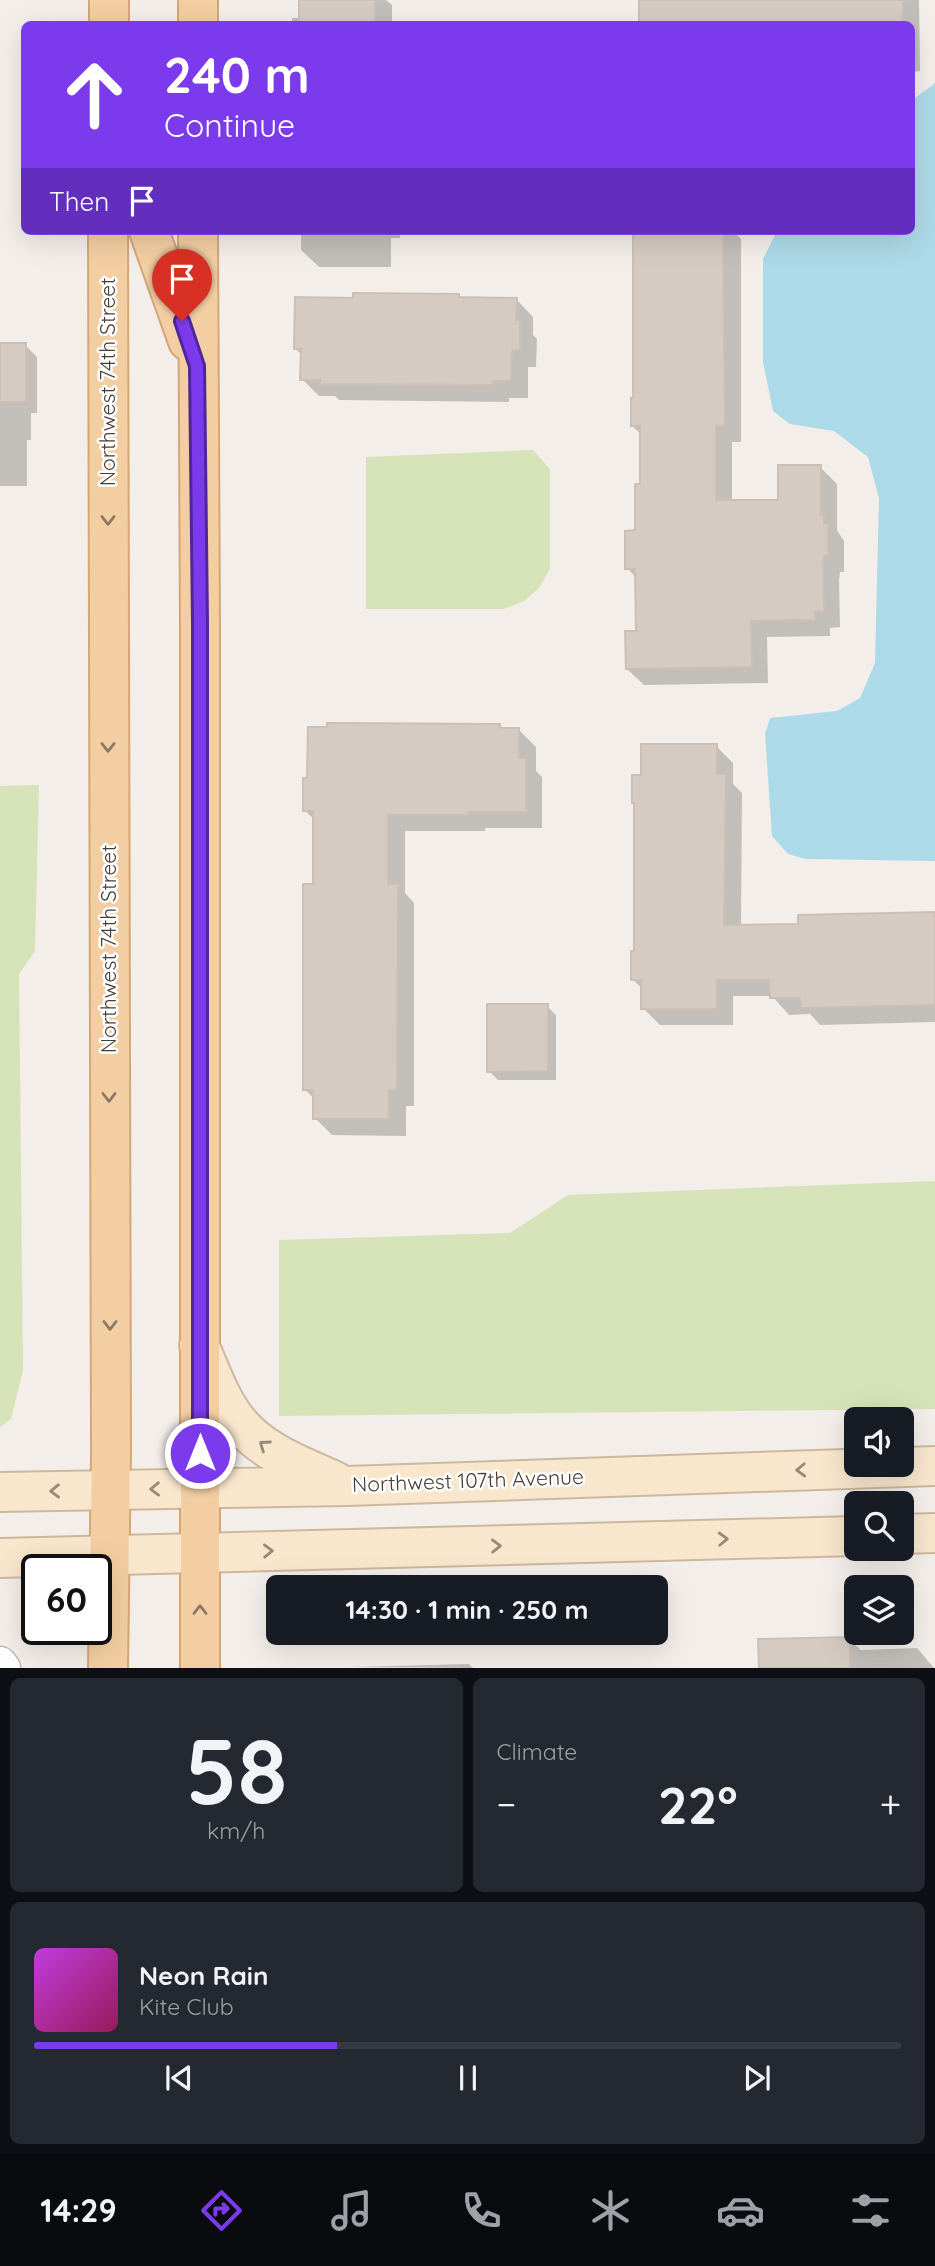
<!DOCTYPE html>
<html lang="en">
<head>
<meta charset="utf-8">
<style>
	:root { --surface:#171b24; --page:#242831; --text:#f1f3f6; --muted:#9ea1a6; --line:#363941; --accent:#7c3aed }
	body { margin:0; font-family:Quicksand,sans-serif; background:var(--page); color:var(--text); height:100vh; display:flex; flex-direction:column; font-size:26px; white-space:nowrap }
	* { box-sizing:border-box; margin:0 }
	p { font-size:23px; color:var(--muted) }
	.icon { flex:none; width:38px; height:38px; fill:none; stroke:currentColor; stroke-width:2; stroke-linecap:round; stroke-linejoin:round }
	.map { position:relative; height:1668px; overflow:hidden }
	.drawer { display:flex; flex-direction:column; gap:10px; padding:10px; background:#0d0f14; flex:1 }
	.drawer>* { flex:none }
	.top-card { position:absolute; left:21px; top:21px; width:894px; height:214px; border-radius:10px; box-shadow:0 7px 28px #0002; background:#7c3aed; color:#fff; overflow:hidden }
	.buttons { position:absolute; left:844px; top:1407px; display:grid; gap:14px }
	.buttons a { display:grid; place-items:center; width:70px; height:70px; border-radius:10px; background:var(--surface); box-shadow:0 7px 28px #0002; font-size:35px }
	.speed { position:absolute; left:21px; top:1554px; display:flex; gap:14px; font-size:35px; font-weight:700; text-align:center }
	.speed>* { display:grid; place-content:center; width:91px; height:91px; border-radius:50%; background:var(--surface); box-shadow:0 7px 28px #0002; line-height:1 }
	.speed .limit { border:4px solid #111; border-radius:10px; background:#fff; color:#111 }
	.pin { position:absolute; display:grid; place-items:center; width:60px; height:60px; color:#fff; margin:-72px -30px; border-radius:50% 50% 50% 0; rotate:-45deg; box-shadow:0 0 7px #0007 }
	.pin .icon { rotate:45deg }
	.me { position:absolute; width:77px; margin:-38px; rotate:0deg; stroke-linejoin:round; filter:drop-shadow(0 0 5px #0008) }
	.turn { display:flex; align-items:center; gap:24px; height:147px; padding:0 28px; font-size:32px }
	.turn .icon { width:91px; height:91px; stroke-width:2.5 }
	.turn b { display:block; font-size:49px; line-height:60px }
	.then { display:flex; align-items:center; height:66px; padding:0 28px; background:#0003; gap:14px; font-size:26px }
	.big { font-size:52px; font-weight:700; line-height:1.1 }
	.drawer .tile { flex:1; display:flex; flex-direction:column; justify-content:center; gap:10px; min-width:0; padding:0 24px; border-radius:10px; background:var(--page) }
	.drawer .dial { align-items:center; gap:0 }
	.dial b { font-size:91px; line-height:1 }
	.song { display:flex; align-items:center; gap:21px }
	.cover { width:84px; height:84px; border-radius:10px; background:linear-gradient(135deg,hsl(290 70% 55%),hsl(330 70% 35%)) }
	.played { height:7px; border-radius:4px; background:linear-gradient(90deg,var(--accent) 35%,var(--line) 35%) }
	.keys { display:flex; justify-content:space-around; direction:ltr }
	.heat { display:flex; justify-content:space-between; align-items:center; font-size:38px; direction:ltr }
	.drawer .tiles { flex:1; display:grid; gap:10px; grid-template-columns:1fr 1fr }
	.tile:last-child { grid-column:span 2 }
	.trip { position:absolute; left:266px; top:1575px; width:402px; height:70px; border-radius:10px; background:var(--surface); box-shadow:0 7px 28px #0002; font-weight:700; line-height:70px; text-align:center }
	.tabs { display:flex; height:112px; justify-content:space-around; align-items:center; background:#090b0e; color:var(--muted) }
	.tabs .icon { width:49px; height:49px }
	.tabs .active { color:var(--accent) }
	.tabs b { font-size:32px; color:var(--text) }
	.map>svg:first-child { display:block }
</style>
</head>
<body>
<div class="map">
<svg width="935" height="1668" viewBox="0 0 935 1668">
	<rect width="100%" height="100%" fill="#f3eee9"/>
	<!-- green -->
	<path fill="#d6e2b7" d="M533,450l17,19v100l-11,19 -15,13 -20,8h-138v-152z
		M39,785l-4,166 -16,23 4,396 -12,49 -11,8v-641z
		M935,1181v228l-656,7v-176l231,-7 58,-38z"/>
	<!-- water -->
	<path fill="#addae8" d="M935,82v779l-129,-2 -18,-5 -16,-18 -7,-102 5,-16 67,-7 23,-13 15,-35 4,-165 -11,-41 -34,-26 -44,-7 -17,-13 -10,-49v-103l14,-28h135v-131l21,-15z"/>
	<!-- shadow -->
	<path fill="#0003" d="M301,0h85l6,5v19h-100v-6h9z
		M640,0h279l1,71 -8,1v-48h-271z
		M301,231h99v7h-9v29h-72l-18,-17z
		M633,231h100l8,8v203h-9v60l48,-1 40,-34 17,17v46l7,11v31h-4l-1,8 1,47 -10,1v8l-63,1 1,46 -124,2 -17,-16 11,-37 -1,-54 -10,-10 10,-36 5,-47v-50l-10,-9 2,-27z
		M459,296l2,3h55l17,18v18l4,4 -1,28h-8v31h-19v4l-170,-2 -4,-4h-16l-17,-17v-24l-6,-6 59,-50z
		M0,345h25l12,12v56h-6v27h-4v46h-27z
		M499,725l5,5h15l17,17v24l6,6v51h-57v3h-80v62l9,10v203h-8v30l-74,-1 -17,-17v-19l-11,-10 11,-203v-66l-11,-10z
		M716,746l17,17v21l9,9 -1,134 59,-1 135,-12v108l-115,3 -10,-11 -21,1 -17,-19h-39v29h-73l-17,-17v-19l-11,-10 3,-26v-148l-2,-2 10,-27z
		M547,1006l9,9v65h-58l-9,-9z
		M849,1639l12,11 56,-2 17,20h-174z
		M469,1664l4,4 -124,-1z"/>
	<!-- building -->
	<path fill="#d6cbc3" stroke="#cdbfb4" stroke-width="2" d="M299,0h76v24h-76z
		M639,0h264v24h-264z
		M633,231h90l2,195h-9v74h62v-35h43v50h3v8h4v33h-4l-1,6 1,49 -9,1v8l-64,1 1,46 -126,2 -1,-38h11l-1,-62h-10v-38l10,-1v-46h5v-58h-9v-28h2z
		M353,293l106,1v3l58,1 -1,22h4v30h-8l-1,31h-18v4l-173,-1v-4h-20l1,-31h-7l1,-52 58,1z
		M0,343h26v59h-26z
		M327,723l173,1v4h19v30h7v54h-58v3h-80v69h10l-1,206h-8v29h-76v-29h-10v-206h10v-73h-10v-33h4l1,-51h19z
		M641,744h76v30h9l-2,151 74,-1v-9l137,-3v93l-134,3 -1,-10h-30l-1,-18h-52v29h-76v-29h-10v-29h3v-148h-2v-28h9z
		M487,1004h61v67l-61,1z
		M850,1637v31h-91l-1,-29z"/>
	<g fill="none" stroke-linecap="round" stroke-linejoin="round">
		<defs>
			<path id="minor" d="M0,1663l4,5"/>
			<path id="secondary" d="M199,1345c11,24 20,52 36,73 24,33 64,47 100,63
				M0,1492l347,-6 588,-20
				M901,1534l34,-1
				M0,1558l856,-22"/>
			<path id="primary" d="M109,24v-24
				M198,24v-24
				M108,231l3,1223 -3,214
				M149,231l39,110
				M198,231l2,393v1044"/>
		</defs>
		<!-- minor casing -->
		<use href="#minor" stroke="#c0b7b0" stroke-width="35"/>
		<!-- secondary casing -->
		<use href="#secondary" stroke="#cdb89e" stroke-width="42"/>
		<!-- primary casing -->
		<use href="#primary" stroke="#d6a774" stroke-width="42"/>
		<!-- minor -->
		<use href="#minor" stroke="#fff" stroke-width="32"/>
		<!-- secondary -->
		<use href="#secondary" stroke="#f8e6cd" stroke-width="38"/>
		<!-- primary -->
		<use href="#primary" stroke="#f3cea2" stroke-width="38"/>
	</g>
	<!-- one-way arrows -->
	<defs><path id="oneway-chevron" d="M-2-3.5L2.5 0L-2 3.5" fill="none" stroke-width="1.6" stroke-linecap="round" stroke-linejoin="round" transform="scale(1.75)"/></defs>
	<g stroke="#8b7862">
		<use href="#oneway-chevron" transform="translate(108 520) rotate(90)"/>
		<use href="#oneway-chevron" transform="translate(108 747) rotate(90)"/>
		<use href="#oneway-chevron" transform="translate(109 1097) rotate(90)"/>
		<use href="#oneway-chevron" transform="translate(110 1325) rotate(90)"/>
		<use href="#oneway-chevron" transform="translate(200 1610) rotate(-90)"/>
	</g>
	<g stroke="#968a7b">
		<use href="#oneway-chevron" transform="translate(264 1445) rotate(-145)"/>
		<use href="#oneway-chevron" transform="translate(801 1470) rotate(178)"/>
		<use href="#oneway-chevron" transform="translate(155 1489) rotate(179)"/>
		<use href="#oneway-chevron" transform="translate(55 1491) rotate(179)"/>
		<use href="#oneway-chevron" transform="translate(723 1539) rotate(-2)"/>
		<use href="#oneway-chevron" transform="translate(496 1546) rotate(-1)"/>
		<use href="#oneway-chevron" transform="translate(268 1551) rotate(-1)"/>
	</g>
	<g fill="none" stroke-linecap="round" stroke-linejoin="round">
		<defs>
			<path id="route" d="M182,321l15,45 3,258v829"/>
		</defs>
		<!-- route casing -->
		<use href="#route" stroke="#51269a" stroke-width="18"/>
		<!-- route -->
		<use href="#route" stroke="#7c3aed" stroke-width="12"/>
	</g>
	<g text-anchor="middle" stroke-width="5" stroke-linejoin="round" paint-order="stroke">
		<!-- street labels -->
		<g font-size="21" fill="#453e38" stroke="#fff">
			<text transform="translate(108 382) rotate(-90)" y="7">Northwest 74th Street</text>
			<text transform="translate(109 949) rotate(-90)" y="7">Northwest 74th Street</text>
			<text transform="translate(468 1481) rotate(-2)" y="7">Northwest 107th Avenue</text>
		</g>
	</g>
</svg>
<div class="buttons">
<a><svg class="icon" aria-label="sound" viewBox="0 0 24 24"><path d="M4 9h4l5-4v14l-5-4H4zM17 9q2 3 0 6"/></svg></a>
<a><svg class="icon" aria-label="search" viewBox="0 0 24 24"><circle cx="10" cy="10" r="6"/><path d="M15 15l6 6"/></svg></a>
<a><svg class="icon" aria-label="layers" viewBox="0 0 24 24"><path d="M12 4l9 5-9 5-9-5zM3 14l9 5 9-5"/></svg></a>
</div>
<div class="speed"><div class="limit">60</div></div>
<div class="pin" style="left:182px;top:321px;background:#d93025"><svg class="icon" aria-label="arrive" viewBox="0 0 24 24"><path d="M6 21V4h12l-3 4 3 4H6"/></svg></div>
<svg class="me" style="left:200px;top:1453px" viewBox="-20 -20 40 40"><circle r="17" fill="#7c3aed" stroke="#fff" stroke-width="3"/><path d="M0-11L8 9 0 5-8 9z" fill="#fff"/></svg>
<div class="trip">14:30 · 1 min · 250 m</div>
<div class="top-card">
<div class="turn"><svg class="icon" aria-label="ahead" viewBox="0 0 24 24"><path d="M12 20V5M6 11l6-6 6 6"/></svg><div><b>240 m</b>Continue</div></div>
<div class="then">Then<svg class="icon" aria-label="arrive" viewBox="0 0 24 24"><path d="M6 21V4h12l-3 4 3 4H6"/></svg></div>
</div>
</div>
<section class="drawer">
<div class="tiles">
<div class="tile dial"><b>58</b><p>km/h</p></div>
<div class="tile"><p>Climate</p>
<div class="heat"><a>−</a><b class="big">22°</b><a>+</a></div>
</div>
<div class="tile">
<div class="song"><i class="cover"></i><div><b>Neon Rain</b><p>Kite Club</p></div></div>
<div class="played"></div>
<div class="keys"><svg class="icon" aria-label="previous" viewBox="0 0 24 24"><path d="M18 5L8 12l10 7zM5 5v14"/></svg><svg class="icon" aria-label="pause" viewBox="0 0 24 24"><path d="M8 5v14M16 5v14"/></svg><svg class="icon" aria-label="next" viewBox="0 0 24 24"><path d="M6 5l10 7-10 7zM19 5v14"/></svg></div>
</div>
</div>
</section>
<nav class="tabs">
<b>14:29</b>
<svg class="icon active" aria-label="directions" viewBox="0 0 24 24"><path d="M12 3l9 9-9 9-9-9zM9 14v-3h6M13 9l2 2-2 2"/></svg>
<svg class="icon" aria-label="music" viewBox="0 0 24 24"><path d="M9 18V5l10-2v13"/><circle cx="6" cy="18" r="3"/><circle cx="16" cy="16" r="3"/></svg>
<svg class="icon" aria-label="phone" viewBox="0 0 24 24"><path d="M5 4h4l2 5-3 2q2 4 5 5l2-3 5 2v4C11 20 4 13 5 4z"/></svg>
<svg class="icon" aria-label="climate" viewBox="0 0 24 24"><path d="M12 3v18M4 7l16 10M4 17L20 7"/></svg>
<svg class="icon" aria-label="car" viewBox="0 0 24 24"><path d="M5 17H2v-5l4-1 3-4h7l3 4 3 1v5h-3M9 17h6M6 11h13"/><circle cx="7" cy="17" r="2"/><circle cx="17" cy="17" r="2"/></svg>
<svg class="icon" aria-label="filters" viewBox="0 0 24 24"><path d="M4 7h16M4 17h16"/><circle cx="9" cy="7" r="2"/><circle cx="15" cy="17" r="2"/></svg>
</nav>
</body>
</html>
